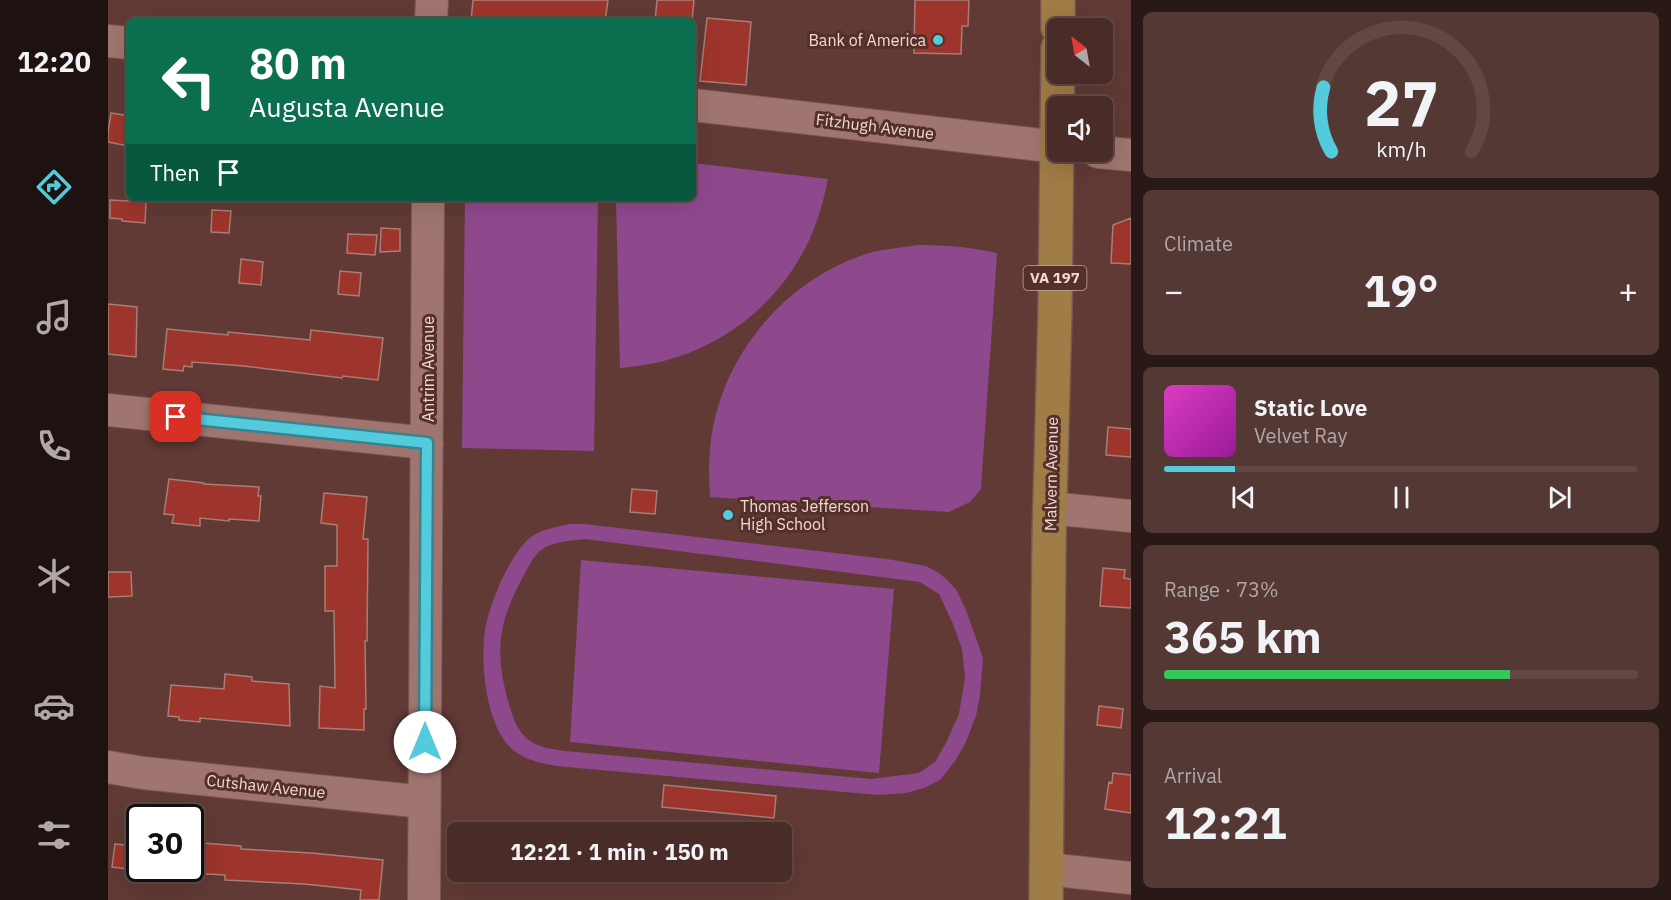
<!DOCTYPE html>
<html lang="en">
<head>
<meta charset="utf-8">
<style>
	:root { --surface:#492c28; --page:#533834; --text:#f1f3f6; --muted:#b1a7a8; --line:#614845; --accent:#53cbdc }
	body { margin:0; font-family:"IBM Plex Sans",sans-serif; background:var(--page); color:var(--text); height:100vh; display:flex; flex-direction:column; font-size:22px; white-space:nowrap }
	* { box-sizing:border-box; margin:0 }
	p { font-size:20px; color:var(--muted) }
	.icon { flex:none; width:33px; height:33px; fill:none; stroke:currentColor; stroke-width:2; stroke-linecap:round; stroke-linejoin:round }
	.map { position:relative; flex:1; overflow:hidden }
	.panel { display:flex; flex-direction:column; gap:12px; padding:12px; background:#281816; width:540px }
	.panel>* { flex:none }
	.top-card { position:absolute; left:18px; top:18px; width:570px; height:183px; border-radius:9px; box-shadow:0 6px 24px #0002,0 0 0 2px var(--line); background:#0b6e4f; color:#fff; overflow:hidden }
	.needle { width:39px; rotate:329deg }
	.tools { position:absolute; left:939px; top:18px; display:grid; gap:12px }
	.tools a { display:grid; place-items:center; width:66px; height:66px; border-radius:9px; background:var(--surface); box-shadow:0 6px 24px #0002,0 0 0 2px var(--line); font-size:30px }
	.speed { position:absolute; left:18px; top:804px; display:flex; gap:12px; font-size:30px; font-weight:700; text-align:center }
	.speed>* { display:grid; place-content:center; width:78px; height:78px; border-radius:50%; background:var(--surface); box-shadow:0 6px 24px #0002,0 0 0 2px var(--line); line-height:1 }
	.speed .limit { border:3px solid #111; border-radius:9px; background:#fff; color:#111 }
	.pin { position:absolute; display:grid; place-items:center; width:51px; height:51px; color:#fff; margin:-26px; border-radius:12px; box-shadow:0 3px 9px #0006 }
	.me { position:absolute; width:66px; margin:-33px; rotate:0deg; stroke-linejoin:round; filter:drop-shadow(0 0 4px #0008) }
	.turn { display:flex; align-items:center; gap:21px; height:126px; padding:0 24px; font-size:27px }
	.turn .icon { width:78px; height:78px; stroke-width:2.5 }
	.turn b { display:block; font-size:42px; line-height:51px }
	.then { display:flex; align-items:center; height:57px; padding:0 24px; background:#0003; gap:12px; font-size:22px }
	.big { font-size:45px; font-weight:700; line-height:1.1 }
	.panel .tile { flex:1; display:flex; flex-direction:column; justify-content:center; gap:9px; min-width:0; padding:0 21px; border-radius:9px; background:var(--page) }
	.panel .dial { align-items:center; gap:0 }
	.dial svg { height:156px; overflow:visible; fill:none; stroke:var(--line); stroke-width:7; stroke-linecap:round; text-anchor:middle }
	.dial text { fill:var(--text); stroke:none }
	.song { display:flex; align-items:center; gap:18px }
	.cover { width:72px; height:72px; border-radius:9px; background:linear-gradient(135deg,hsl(310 70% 55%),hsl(300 70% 35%)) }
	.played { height:6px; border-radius:3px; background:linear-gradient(90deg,var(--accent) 15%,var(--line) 15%) }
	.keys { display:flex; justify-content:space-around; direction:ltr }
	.heat { display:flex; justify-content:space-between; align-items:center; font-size:33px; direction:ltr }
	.charge { height:9px; border-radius:4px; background:linear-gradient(90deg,#34c759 73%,var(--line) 0) }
	.trip { position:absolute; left:339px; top:822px; width:345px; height:60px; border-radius:9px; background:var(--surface); box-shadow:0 6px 24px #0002,0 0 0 2px var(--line); font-weight:700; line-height:60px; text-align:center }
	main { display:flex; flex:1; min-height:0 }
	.tab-bar { display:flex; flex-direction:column; width:108px; justify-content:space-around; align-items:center; background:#1d1210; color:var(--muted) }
	.tab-bar .icon { width:42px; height:42px }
	.tab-bar .on { color:var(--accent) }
	.tab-bar b { font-size:27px; color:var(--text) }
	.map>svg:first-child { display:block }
</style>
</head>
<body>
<main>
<nav class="tab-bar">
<b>12:20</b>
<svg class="icon on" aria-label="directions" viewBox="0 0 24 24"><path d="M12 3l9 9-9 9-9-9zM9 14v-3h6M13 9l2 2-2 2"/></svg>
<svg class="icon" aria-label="music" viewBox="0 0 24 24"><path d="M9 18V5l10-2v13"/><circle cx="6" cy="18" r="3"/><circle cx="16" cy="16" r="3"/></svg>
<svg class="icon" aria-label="phone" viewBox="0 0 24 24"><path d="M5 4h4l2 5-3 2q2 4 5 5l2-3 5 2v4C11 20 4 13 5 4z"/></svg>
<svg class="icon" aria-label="climate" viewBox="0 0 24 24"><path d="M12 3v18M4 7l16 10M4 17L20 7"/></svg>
<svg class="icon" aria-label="car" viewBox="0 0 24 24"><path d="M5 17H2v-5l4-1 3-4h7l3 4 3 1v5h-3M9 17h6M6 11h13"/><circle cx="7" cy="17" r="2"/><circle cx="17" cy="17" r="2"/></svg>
<svg class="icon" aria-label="filters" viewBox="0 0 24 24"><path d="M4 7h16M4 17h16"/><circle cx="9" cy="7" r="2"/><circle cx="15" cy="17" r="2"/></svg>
</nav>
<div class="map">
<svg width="1023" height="900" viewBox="0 0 1023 900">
	<rect width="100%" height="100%" fill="#613a35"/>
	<!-- green -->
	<path fill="#8e498d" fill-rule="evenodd" d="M585,163l135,16c-4,19 -9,39 -17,57 -26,59 -76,103 -137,122 -18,6 -36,8 -54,10l-4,-170h77z
		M357,198h133l-4,253 -132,-3z
		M809,245c28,0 53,2 80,8l-16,236 -11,13 -21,10 -239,-15c-2,-30 -1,-59 7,-87 20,-71 76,-131 146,-155 17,-6 37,-7 54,-10z
		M462,524h14l303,35 39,7 13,7 8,7 9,9 10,21 17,48 -3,37 -4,21 -11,28 -10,17 -15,19 -16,8 -18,5 -28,2 -311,-28c-19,-2 -40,-5 -55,-18 -26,-23 -32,-86 -27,-118 4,-26 25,-78 46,-94 11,-8 25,-10 39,-13zM477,539l335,43 19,12 14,30 9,25 3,28 -6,37 -13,29 -11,19 -16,11 -48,6 -306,-28c-13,-2 -24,-3 -35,-10 -13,-9 -18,-26 -22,-40 -14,-52 -9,-81 17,-128 4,-7 9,-18 16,-23 13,-9 29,-9 44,-11z
		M473,560l313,29 -15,184 -309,-31z"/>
	<!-- building -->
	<path fill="#9d352c" stroke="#a97d77" stroke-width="1.5" d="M365,0h135l-3,21h-134z
		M549,0h37l-2,21h-37z
		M807,0h54l-1,26h-6l-1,28 -47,-1z
		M599,18l44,4 -5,63 -46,-4z
		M3,113l18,3v30l-21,-4v-10z
		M2,200l36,2 -1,21 -23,-2v-2l-12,-1z
		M104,210l19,1 -2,22 -18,-1z
		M1023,218v46l-20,-1 2,-38z
		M273,228l19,1v22l-20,1z
		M240,234l29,1 -2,20 -28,-2z
		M133,259l22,3 -2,23 -22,-2z
		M232,271l21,2 -2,23 -21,-2z
		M0,304l29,3 -1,50 -28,-3z
		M59,329l61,6v-3l82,8 1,-10 72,8 -5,42 -35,-4 -1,2 -98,-12 -52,-4v5l-8,-1 -1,5 -20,-2z
		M1000,427l23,2v28l-25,-2z
		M61,479l35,4v1l55,3 -1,9h3l-2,25 -30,-2v2l-29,-3v8l-28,-3 2,-8 -10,-1z
		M524,489l25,2 -2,23 -25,-2z
		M216,493l43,4 -4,42h5l-1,102h-2l1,68h-2v21l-45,-2 1,-42 15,2 -1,-77h-9v-45h12v-41l-16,-2z
		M995,568l22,2 -1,8 7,1v29l-31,-2z
		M0,572h23l1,24 -24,1z
		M117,674l27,3v4l37,3 1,42 -90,-8v4l-21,-2v-3l-11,-1 3,-31 53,4z
		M991,706l24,3 -2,19 -24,-3z
		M1005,773l18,2v38l-26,-4 4,-27 3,1z
		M556,785l112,11 -2,22 -112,-11z
		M82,842l51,4v3l70,4 72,7 -4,40h-19l1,-10 -57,-6 -79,-4v-5l-35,-2z
		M7,844l23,2 -3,24 -23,-3z"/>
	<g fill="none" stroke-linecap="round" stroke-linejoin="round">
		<defs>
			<path id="minor" d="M323,21l1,-21
				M0,41l21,2
				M585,105l365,42
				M990,152l33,3
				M0,410l319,33
				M941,508l82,8
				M0,767l35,6 281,29
				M939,869l84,9
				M316,900l4,-702"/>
			<path id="major" d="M950,28v-28
				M938,900l3,-361 6,-228 3,-263"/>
		</defs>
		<!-- minor casing -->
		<use href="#minor" stroke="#785854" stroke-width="34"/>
		<!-- major casing -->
		<use href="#major" stroke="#785854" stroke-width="36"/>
		<!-- minor -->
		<use href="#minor" stroke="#a0756f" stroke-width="32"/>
		<!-- major -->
		<use href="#major" stroke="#a07c46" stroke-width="33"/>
	</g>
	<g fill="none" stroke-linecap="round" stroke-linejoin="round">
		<defs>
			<path id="route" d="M68,417l251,26 -2,299"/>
		</defs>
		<!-- route casing -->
		<use href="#route" stroke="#36848f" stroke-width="15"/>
		<!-- route -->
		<use href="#route" stroke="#53cbdc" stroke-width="10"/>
	</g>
	<!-- markers -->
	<g fill="#53cbdc" stroke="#55302b" stroke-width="2">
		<circle cx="830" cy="40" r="6"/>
		<circle cx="620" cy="515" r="6"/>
	</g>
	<g text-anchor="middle" stroke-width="6" stroke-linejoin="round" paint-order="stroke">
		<!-- shield labels -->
		<rect fill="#55302b" stroke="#c3a6a3" stroke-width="1.5" x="915.5" y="266" width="63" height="24" rx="4.5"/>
		<g font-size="15" font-weight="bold" fill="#f2d9d6">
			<text x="947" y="283">VA 197</text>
		</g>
		<!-- poi labels -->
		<g font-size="16" fill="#f2d9d6" stroke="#55302b" text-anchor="end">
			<text x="818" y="46">Bank of America</text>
			<text x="632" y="512" text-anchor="start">Thomas Jefferson<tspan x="632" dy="18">High School</tspan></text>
		</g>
		<!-- street labels -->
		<g font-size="16" fill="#f2d9d6" stroke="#55302b">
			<text transform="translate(767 126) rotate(7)" y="6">Fitzhugh Avenue</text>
			<text transform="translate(320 369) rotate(-90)" y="6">Antrim Avenue</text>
			<text transform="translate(943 474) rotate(-89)" y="6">Malvern Avenue</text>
			<text transform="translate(158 786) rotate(6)" y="6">Cutshaw Avenue</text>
		</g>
	</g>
</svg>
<div class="tools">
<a><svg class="needle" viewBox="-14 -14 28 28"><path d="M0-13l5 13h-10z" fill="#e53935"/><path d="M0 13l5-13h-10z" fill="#b1a7a8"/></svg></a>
<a><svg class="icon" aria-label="sound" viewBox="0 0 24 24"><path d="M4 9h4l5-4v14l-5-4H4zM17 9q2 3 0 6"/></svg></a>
</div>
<div class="speed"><div class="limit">30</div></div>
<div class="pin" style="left:68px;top:417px;background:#d93025"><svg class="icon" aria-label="arrive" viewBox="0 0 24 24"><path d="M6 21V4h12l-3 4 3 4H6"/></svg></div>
<svg class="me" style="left:317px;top:742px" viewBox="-20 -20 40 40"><circle r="19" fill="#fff"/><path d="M0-13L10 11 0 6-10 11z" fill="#53cbdc"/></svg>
<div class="trip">12:21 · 1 min · 150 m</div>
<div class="top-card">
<div class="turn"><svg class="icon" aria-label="left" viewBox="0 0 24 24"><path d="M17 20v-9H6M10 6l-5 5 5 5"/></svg><div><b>80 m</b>Augusta Avenue</div></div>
<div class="then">Then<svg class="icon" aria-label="arrive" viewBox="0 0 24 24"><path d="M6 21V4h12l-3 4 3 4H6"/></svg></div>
</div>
</div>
<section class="panel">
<div class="tile dial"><svg viewBox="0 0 100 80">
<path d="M14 69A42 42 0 1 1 86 69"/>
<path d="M14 69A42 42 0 0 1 10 36" stroke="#53cbdc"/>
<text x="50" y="56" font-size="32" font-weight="700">27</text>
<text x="50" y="72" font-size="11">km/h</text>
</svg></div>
<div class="tile"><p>Climate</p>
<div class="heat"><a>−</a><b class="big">19°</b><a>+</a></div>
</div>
<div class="tile">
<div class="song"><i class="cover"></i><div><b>Static Love</b><p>Velvet Ray</p></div></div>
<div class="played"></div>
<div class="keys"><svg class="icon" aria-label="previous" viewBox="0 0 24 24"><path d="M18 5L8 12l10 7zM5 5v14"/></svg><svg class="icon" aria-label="pause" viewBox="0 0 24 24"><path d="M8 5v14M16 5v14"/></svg><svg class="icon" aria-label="next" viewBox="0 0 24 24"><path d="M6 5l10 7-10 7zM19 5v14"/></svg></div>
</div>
<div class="tile"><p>Range · 73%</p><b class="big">365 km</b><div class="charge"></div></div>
<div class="tile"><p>Arrival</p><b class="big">12:21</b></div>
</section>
</main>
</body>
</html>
